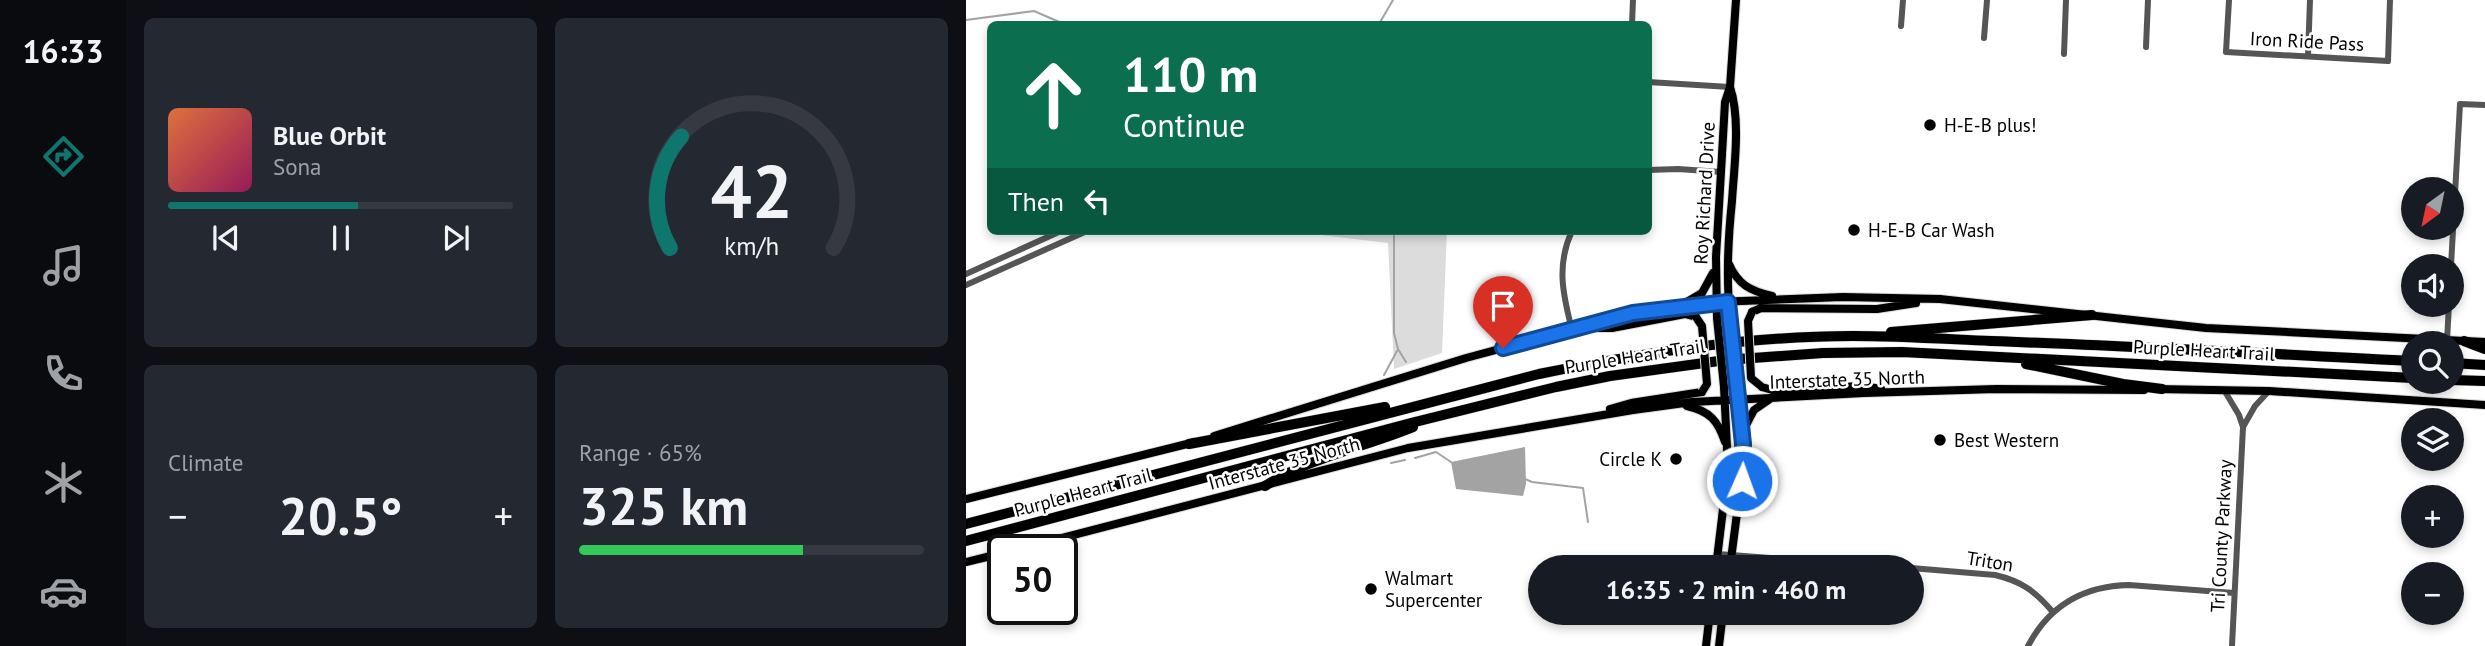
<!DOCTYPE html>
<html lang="en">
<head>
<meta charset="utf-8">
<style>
	:root { --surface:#171b24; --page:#242831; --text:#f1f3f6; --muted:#9ea1a6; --line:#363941; --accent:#0f766e }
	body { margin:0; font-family:"PT Sans",sans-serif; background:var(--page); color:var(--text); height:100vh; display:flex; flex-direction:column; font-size:26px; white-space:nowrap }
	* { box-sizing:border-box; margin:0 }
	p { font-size:23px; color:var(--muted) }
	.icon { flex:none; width:38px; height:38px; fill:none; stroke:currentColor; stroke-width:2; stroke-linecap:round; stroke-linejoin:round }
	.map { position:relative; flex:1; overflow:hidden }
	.drawer { display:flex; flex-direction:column; gap:18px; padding:18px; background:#0d0f14; width:840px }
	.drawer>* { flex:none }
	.guide { position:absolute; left:21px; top:21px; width:665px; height:214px; border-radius:10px; box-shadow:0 4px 10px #0003; background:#0b6e4f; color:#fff; overflow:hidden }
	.needle { width:46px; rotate:213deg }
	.tools { position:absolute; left:1435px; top:177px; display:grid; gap:14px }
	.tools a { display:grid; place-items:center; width:63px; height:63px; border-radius:50%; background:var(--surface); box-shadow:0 4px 10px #0003; font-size:35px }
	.speed { position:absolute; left:21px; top:534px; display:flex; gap:14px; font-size:35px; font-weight:700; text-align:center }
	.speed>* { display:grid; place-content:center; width:91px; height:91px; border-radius:50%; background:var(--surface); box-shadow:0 4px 10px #0003; line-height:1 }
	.speed .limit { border:4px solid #111; border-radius:10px; background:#fff; color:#111 }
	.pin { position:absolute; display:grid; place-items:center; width:60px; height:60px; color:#fff; margin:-72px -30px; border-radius:50% 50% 50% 0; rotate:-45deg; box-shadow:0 0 7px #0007 }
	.pin .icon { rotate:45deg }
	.me { position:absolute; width:77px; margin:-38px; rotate:2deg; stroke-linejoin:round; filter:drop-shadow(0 0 5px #0008) }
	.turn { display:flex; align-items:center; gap:24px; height:147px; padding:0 21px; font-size:32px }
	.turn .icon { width:91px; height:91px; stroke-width:2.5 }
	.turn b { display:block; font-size:49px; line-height:60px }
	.then { display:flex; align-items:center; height:66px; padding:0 21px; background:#0003; gap:14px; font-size:26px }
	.big { font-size:52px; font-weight:600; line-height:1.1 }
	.drawer .widget { flex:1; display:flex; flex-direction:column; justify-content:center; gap:10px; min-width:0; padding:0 24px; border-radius:10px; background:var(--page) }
	.drawer .dial { align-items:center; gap:0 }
	.dial svg { height:182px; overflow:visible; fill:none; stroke:var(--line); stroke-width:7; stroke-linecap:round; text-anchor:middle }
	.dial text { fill:var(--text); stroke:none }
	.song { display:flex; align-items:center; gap:21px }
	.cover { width:84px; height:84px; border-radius:10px; background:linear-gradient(135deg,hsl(20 70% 55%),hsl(330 70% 35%)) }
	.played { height:7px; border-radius:4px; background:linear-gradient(90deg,var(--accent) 55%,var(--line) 55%) }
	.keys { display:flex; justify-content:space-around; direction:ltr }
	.heat { display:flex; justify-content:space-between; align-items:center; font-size:38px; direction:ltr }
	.charge { height:10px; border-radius:5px; background:linear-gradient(90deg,#34c759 65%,var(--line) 0) }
	.drawer .tiles { flex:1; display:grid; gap:18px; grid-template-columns:repeat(2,1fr) }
	.trip { position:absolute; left:562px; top:555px; width:396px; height:70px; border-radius:35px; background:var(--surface); box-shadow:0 4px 10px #0003; font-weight:600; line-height:70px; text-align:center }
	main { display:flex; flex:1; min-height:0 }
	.tabs { display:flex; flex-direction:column; width:126px; justify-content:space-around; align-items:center; background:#090b0e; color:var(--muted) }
	.tabs .icon { width:49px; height:49px }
	.tabs .selected { color:var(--accent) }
	.tabs b { font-size:32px; color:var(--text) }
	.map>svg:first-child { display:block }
</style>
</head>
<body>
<main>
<nav class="tabs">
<b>16:33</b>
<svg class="icon selected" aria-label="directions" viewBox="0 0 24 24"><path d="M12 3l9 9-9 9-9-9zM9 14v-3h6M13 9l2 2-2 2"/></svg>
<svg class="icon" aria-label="music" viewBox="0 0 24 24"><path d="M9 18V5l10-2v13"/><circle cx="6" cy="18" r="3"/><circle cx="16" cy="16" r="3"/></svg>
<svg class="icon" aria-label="phone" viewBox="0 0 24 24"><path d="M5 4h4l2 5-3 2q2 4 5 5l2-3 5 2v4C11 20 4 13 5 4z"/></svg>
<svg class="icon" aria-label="climate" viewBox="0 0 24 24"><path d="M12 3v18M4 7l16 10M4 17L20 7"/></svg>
<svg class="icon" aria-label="car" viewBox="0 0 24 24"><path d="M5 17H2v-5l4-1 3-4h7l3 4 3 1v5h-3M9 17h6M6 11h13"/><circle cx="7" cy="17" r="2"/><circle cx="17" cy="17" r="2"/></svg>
</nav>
<section class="drawer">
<div class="tiles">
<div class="widget">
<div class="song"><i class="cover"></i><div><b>Blue Orbit</b><p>Sona</p></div></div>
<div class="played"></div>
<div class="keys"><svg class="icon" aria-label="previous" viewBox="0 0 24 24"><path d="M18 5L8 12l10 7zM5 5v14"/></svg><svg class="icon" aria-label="pause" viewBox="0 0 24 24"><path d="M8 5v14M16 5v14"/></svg><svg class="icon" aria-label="next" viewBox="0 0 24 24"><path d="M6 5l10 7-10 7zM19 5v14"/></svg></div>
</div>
<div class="widget dial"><svg viewBox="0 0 100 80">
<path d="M14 69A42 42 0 1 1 86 69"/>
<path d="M14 69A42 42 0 0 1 19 20" stroke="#0f766e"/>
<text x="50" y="56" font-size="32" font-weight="700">42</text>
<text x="50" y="72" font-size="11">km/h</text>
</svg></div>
<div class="widget"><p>Climate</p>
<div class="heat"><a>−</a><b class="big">20.5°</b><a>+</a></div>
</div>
<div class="widget"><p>Range · 65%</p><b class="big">325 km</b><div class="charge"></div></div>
</div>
</section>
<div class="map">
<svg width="1519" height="646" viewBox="0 0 1519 646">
	<rect width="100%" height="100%" fill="#fff"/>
	<!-- green -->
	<path fill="#dcdcdc" d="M355,231h126l-5,122 -48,16 -6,-126 -67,-8z"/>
	<!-- water -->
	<path fill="#a3a3a3" d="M559,447l1,37 -3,12 -67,-7 -5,-27z"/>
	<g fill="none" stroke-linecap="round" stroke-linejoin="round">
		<!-- stream -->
		<path stroke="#a3a3a3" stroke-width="2" d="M0,20l68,-9 30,13
			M413,24l14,-24
			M428,231v102l4,16 8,13
			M418,375l13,-24
			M449,458l21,-6 15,10
			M425,463l14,-3
			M559,479l7,3 51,6 5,34"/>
		<defs>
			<path id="major" d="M763,264c9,21 22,27 43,32
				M719,303l17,-10 11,-20
				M786,312l9,-4 116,1 39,-6
				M764,316c-4,-38 -2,-77 2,-115 2,-34 9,-81 -2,-114
				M751,318l-1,-61 5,-85 4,-70 5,-15 6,-87
				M626,328h20l73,-14 11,3
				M796,387l10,3 91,-4 18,3
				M1190,389l113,2 216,14
				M721,406c23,5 31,15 38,36
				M644,409l21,-6 71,-11
				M777,431l11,-21 16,-11
				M248,436l252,-78 167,-45 83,-11 127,-5 97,2 266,29 279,14
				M0,499l229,-57
				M50,550l392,-102 225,-38 59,-8 172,-9 132,-4 148,1
				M0,562l37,-9
				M750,567l12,-99 -4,-81
				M764,567l12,-92 1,-30 -6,-60
				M740,646l4,-34
				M753,646l4,-34"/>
			<path id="highway" d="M925,332l201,-17
				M1498,341l21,8
				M1486,363l33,2
				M1060,364l97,20 39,5
				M1486,380l33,1
				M223,444l196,-37
				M299,486c46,-29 99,-39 148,-59
				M0,524l573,-150c103,-21 209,-38 314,-38 46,0 92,3 138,5 141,5 281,13 422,20
				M0,541l445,-118 145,-36 54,-11 116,-16 97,-7 79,-1 511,26"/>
		</defs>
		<!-- major casing -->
		<use href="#major" stroke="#dbdbdb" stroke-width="10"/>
		<!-- highway casing -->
		<use href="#highway" stroke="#dbdbdb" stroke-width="11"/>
		<!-- minor -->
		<path stroke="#555" stroke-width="6" d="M1263,0l-3,52 162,9 2,-61
			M666,24l1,-24
			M935,26l2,-26
			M1018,38l3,-38
			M1180,47l2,-47
			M1098,54l2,-54
			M1342,56l2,-56
			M682,82l82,5
			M682,170l30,-1 43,3
			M1485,266l9,-162 25,1
			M0,274l95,-43
			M0,285l121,-54
			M606,330c-9,-35 -16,-65 0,-99
			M1481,341l2,-37
			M1258,390l15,25 4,12 -11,219
			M1277,427l12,-21 14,-15
			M752,554l172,13
			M945,568l84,7c26,6 40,16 57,36
			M1062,646c21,-40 56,-60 101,-61l105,8"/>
		<!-- major -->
		<use href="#major" stroke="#000" stroke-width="8"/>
		<!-- highway -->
		<use href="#highway" stroke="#000" stroke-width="10"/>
		<defs>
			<path id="major-bridge" d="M786,312l-4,9 3,57 11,9
				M764,316l7,69
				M730,317l6,9 5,58 -5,8
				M751,318l7,69"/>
		</defs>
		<!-- major-bridge casing -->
		<use href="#major-bridge" stroke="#dbdbdb" stroke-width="10" stroke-linecap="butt"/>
		<!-- major-bridge -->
		<use href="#major-bridge" stroke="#000" stroke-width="8"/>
	</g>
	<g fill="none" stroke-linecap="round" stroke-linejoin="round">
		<defs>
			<path id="route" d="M537,348l130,-35 95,-11 15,142 -1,37"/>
		</defs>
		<!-- route casing -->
		<use href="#route" stroke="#114b97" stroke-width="18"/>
		<!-- route -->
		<use href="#route" stroke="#1a73e8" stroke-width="12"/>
	</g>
	<!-- markers -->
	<g fill="#000" stroke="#fff" stroke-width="2.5">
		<circle cx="964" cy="125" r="7"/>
		<circle cx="888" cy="230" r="7"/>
		<circle cx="974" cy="440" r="7"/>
		<circle cx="710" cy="459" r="7"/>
		<circle cx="405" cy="589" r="7"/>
	</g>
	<g text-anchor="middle" stroke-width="5" stroke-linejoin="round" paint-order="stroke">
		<!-- street labels -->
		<g font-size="19" fill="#000" stroke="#fff">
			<text transform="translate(1341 41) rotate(3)" y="7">Iron Ride Pass</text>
			<text transform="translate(738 193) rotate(-87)" y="7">Roy Richard Drive</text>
			<text transform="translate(1238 350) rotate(3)" y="7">Purple Heart Trail</text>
			<text transform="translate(669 356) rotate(-9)" y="7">Purple Heart Trail</text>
			<text transform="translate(881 379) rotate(-2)" y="7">Interstate 35 North</text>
			<text transform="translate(318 463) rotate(-15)" y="7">Interstate 35 North</text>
			<text transform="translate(117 492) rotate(-15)" y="7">Purple Heart Trail</text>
			<text transform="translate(1255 536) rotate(-87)" y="7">Tri County Parkway</text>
			<text transform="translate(1024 561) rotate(9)" y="7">Triton</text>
		</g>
		<!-- poi labels -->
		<g font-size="19" fill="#000" stroke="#fff" text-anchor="start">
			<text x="978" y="132">H-E-B plus!</text>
			<text x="902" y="237">H-E-B Car Wash</text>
			<text x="988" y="447">Best Western</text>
			<text x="696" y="466" text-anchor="end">Circle K</text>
			<text x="419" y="585">Walmart<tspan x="419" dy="22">Supercenter</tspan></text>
		</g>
	</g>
</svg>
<div class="tools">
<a><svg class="needle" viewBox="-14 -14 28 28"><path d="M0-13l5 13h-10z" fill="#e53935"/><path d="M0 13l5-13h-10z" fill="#9ea1a6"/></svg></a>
<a><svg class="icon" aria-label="sound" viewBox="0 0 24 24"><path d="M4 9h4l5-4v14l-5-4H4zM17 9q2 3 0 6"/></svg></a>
<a><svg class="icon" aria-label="search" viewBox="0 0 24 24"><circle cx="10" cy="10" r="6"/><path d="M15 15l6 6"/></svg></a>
<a><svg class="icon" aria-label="layers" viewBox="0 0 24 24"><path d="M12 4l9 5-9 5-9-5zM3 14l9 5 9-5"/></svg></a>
<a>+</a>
<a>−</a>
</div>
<div class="speed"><div class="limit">50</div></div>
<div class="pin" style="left:537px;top:348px;background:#d93025"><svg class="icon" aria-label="arrive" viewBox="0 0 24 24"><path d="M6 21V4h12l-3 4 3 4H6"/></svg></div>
<svg class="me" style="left:776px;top:481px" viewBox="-20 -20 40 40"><circle r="17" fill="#1a73e8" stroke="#fff" stroke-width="3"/><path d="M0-11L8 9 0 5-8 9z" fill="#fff"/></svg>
<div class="trip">16:35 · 2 min · 460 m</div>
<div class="guide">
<div class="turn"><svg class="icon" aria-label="ahead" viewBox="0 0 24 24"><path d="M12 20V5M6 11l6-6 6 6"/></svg><div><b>110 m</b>Continue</div></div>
<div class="then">Then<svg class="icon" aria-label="left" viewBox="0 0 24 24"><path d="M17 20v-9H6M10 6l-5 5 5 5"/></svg></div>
</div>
</div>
</main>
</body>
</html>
